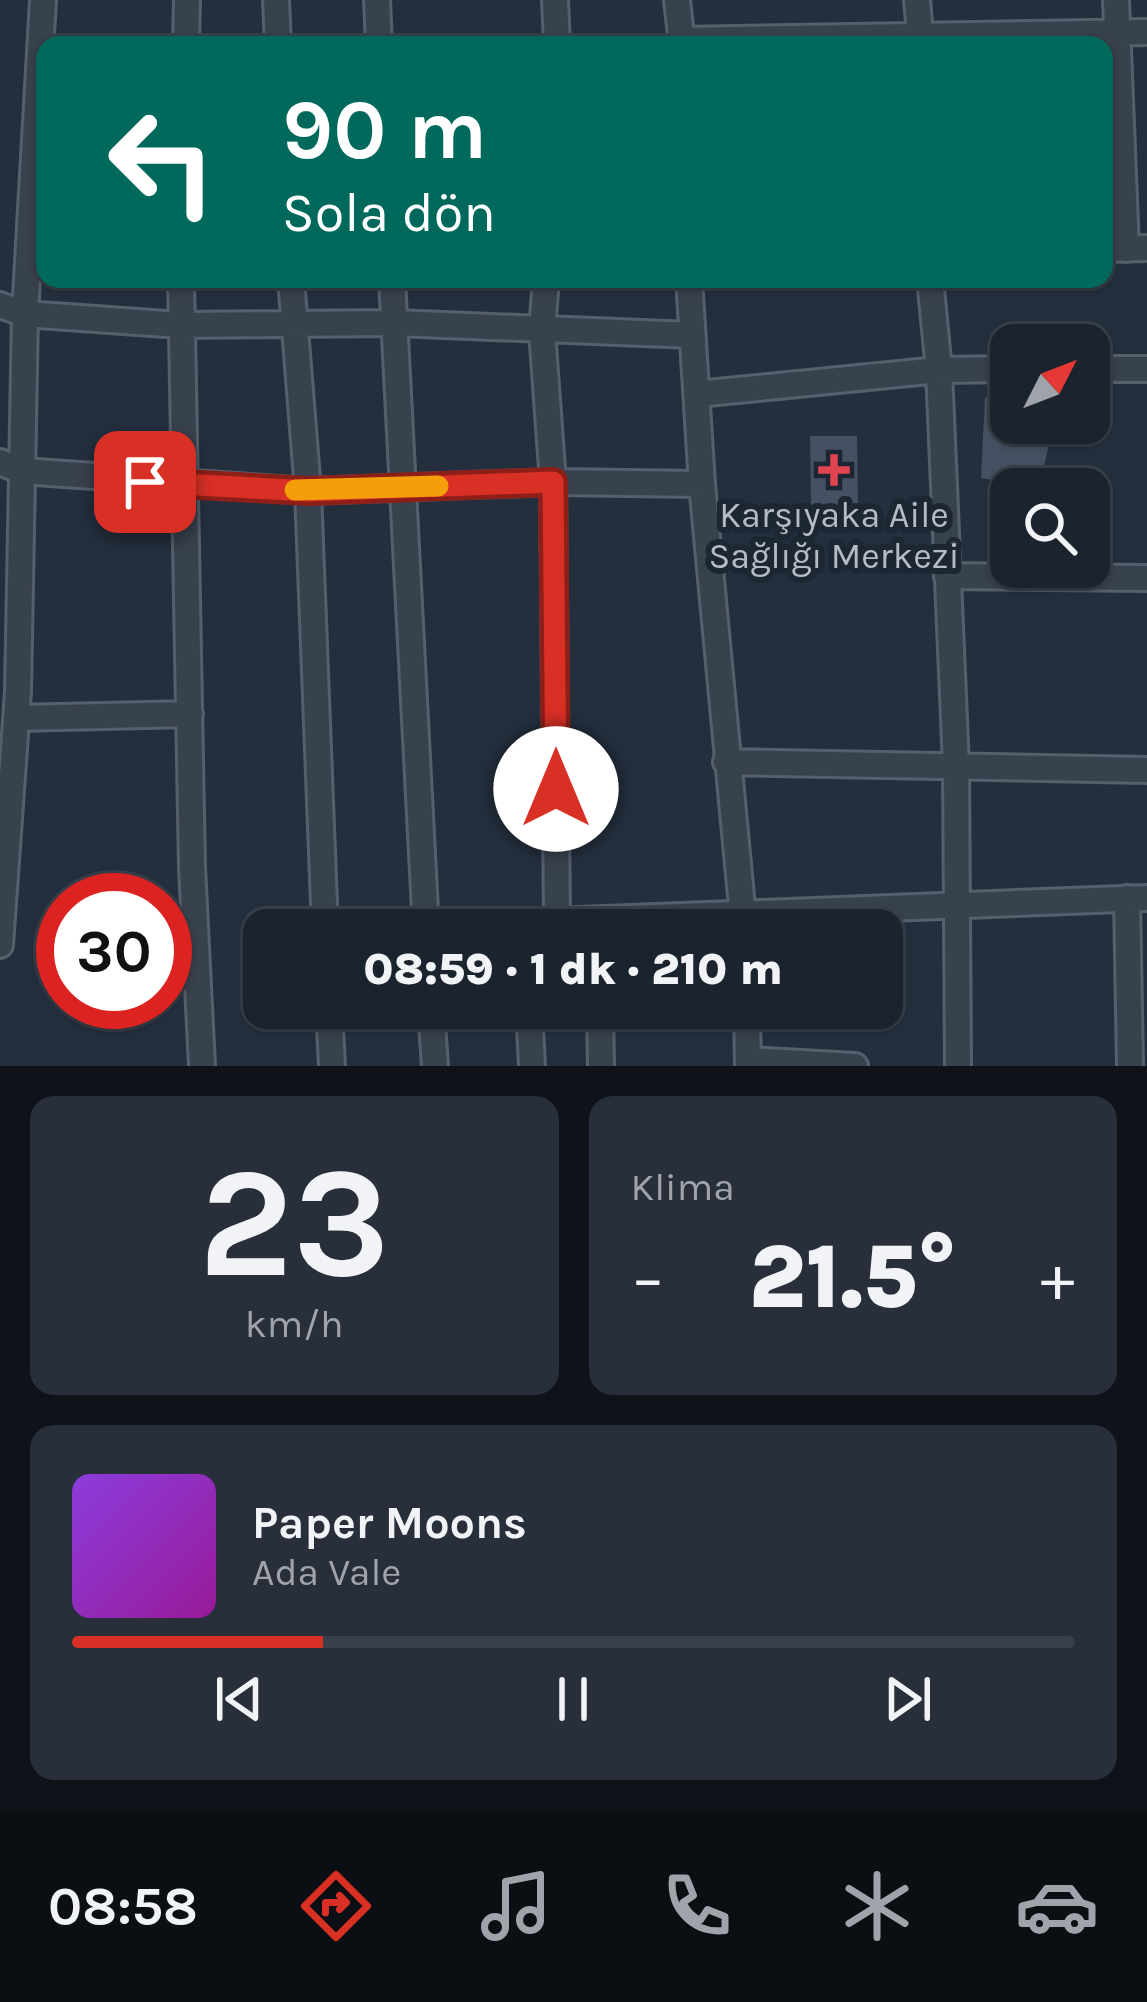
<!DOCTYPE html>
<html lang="tr">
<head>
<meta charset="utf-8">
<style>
	:root { --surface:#1b232e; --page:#282f3a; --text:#f1f3f6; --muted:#a0a4aa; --line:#39404a; --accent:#d93025 }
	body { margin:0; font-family:Karla,sans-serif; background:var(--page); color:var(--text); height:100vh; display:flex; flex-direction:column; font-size:45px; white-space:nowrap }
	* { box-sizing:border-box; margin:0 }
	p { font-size:39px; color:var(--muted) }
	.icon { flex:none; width:66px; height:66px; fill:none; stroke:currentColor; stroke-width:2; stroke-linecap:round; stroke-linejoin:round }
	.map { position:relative; height:1066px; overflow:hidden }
	.details { display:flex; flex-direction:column; gap:30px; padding:30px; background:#0f1319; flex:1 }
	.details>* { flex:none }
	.top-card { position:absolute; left:36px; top:36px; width:1077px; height:252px; border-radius:24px; box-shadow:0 3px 9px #0004,0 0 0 3px var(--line); background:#00695c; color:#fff; overflow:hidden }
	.needle { width:78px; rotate:48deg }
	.fabs { position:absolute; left:990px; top:324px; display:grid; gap:24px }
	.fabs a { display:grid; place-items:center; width:120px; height:120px; border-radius:24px; background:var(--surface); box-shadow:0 3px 9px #0004,0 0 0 3px var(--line); font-size:60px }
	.speed { position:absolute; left:36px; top:873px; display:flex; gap:24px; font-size:60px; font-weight:700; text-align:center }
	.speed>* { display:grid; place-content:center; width:156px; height:156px; border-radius:50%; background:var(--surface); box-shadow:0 3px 9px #0004,0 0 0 3px var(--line); line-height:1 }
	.speed .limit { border:18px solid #d22; background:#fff; color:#111 }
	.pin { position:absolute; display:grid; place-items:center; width:102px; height:102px; color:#fff; margin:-51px; border-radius:24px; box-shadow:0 6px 18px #0006 }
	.me { position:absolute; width:132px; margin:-66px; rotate:0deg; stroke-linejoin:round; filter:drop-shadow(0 0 9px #0008) }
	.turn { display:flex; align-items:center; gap:42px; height:252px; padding:0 48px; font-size:54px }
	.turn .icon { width:156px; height:156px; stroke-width:2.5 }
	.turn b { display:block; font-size:84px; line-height:102px }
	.big { font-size:90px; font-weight:800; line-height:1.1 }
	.details .widget { flex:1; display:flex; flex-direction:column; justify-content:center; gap:18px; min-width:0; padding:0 42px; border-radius:24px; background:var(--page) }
	.details .dial { align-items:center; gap:0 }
	.dial b { font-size:156px; line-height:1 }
	.song { display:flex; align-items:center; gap:36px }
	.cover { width:144px; height:144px; border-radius:18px; background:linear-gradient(135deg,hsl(270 70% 55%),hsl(300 70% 35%)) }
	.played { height:12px; border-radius:6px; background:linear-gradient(90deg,var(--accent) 25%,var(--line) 25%) }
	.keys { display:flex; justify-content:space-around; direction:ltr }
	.heat { display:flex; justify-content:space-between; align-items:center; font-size:66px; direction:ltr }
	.details .tiles { flex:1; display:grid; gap:30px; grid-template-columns:1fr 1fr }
	.widget:last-child { grid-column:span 2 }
	.trip { position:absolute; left:243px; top:909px; width:660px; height:120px; border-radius:24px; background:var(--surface); box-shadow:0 3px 9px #0004,0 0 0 3px var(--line); font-weight:800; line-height:120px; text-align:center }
	.tabs { display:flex; height:192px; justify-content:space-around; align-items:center; background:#0b0e12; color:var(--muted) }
	.tabs .icon { width:84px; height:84px }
	.tabs .on { color:var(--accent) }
	.tabs b { font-size:54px; color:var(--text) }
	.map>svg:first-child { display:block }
</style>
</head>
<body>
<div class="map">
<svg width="1147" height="1066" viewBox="0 0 1147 1066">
	<rect width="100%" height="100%" fill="#242f3e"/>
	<!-- building -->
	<path fill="#455162" d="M985,397l26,5v21h43l-15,65 -58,-10z
		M810,436h47l1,69h-47z"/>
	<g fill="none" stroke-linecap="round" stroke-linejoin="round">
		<defs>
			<path id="minor" d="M276,0l2,45
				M377,0l2,45
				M555,0l2,45
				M677,0l5,45
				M917,0l4,45
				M1116,0l10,249
				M681,40l466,-8
				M186,45l1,-45
				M1104,249l43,-1
				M181,279l11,588 10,199
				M291,279l17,212 17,439
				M392,279l34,651
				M546,279l-4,52 11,151 4,439
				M689,279l13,205 42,444
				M930,279l9,91 17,396 2,300
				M0,305l25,9 155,11 215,-2 296,12
				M1089,369h58
				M697,394l242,-24 72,-1
				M0,462l22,9 286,20 245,-9 149,2
				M947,576l200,2
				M16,718l174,-4
				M726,762l421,8
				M1127,898l3,168
				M426,926l721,-28
				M0,945l18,-253 7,-378 18,-314
				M329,1008l3,58
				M431,1008l4,58
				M529,1008l3,58
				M600,1008l1,58
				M747,1008l1,58
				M748,1060l107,6"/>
		</defs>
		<!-- minor casing -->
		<use href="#minor" stroke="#565f6c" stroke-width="30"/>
		<!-- minor -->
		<use href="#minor" stroke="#38414e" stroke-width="24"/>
	</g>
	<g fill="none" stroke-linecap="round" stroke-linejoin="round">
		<defs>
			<path id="route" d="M145,482l163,9 245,-9 3,307"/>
		</defs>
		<!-- route casing -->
		<use href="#route" stroke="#8d1f18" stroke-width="30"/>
		<!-- route -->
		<use href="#route" stroke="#d93025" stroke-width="21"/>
		<!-- slow -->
		<path stroke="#f59e0b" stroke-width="21" d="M295,490l143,-4"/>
	</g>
	<!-- markers -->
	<path fill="#e0444e" stroke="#1d2633" stroke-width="4.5" d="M828 452h12v12h12v12h-12v12h-12v-12h-12v-12h12z"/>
	<g text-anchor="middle" stroke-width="12" stroke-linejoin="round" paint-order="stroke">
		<!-- poi labels -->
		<g font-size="36" fill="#b4bcc9" stroke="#1d2633">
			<text x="834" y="527">Karşıyaka Aile<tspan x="834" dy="41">Sağlığı Merkezi</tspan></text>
		</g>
	</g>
</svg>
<div class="fabs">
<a><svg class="needle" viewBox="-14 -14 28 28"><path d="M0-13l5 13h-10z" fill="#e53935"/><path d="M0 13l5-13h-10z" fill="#a0a4aa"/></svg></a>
<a><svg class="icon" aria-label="search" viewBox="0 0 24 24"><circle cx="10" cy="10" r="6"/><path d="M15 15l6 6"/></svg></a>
</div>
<div class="speed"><div class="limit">30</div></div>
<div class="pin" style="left:145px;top:482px;background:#d93025"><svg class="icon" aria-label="arrive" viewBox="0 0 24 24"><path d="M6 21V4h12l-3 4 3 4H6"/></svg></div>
<svg class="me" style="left:556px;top:789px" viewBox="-20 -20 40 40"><circle r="19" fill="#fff"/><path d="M0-13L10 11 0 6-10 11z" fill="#d93025"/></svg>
<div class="trip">08:59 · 1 dk · 210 m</div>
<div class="top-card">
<div class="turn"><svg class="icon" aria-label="left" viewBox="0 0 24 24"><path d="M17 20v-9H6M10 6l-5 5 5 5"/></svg><div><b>90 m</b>Sola dön</div></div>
</div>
</div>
<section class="details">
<div class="tiles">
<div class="widget dial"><b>23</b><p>km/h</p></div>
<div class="widget"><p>Klima</p>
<div class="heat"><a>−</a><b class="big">21.5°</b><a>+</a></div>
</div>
<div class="widget">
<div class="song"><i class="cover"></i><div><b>Paper Moons</b><p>Ada Vale</p></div></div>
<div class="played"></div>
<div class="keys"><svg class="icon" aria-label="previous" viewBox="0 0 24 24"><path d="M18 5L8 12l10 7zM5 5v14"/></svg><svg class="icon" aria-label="pause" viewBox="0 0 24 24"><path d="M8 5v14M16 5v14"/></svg><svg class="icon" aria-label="next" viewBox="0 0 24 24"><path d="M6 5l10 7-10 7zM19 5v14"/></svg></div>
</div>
</div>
</section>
<nav class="tabs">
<b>08:58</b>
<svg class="icon on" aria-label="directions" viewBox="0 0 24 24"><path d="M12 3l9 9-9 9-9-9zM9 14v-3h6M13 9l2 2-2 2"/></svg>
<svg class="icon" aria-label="music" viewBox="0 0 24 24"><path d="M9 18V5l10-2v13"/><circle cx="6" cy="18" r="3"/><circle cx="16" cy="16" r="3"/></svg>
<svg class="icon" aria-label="phone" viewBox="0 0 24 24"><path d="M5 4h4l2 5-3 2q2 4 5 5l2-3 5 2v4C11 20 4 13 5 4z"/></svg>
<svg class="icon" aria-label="climate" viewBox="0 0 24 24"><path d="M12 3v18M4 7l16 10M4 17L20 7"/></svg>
<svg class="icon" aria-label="car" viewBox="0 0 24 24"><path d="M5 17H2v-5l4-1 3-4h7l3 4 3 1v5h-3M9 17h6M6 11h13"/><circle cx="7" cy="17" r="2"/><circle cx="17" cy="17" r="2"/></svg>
</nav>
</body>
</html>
